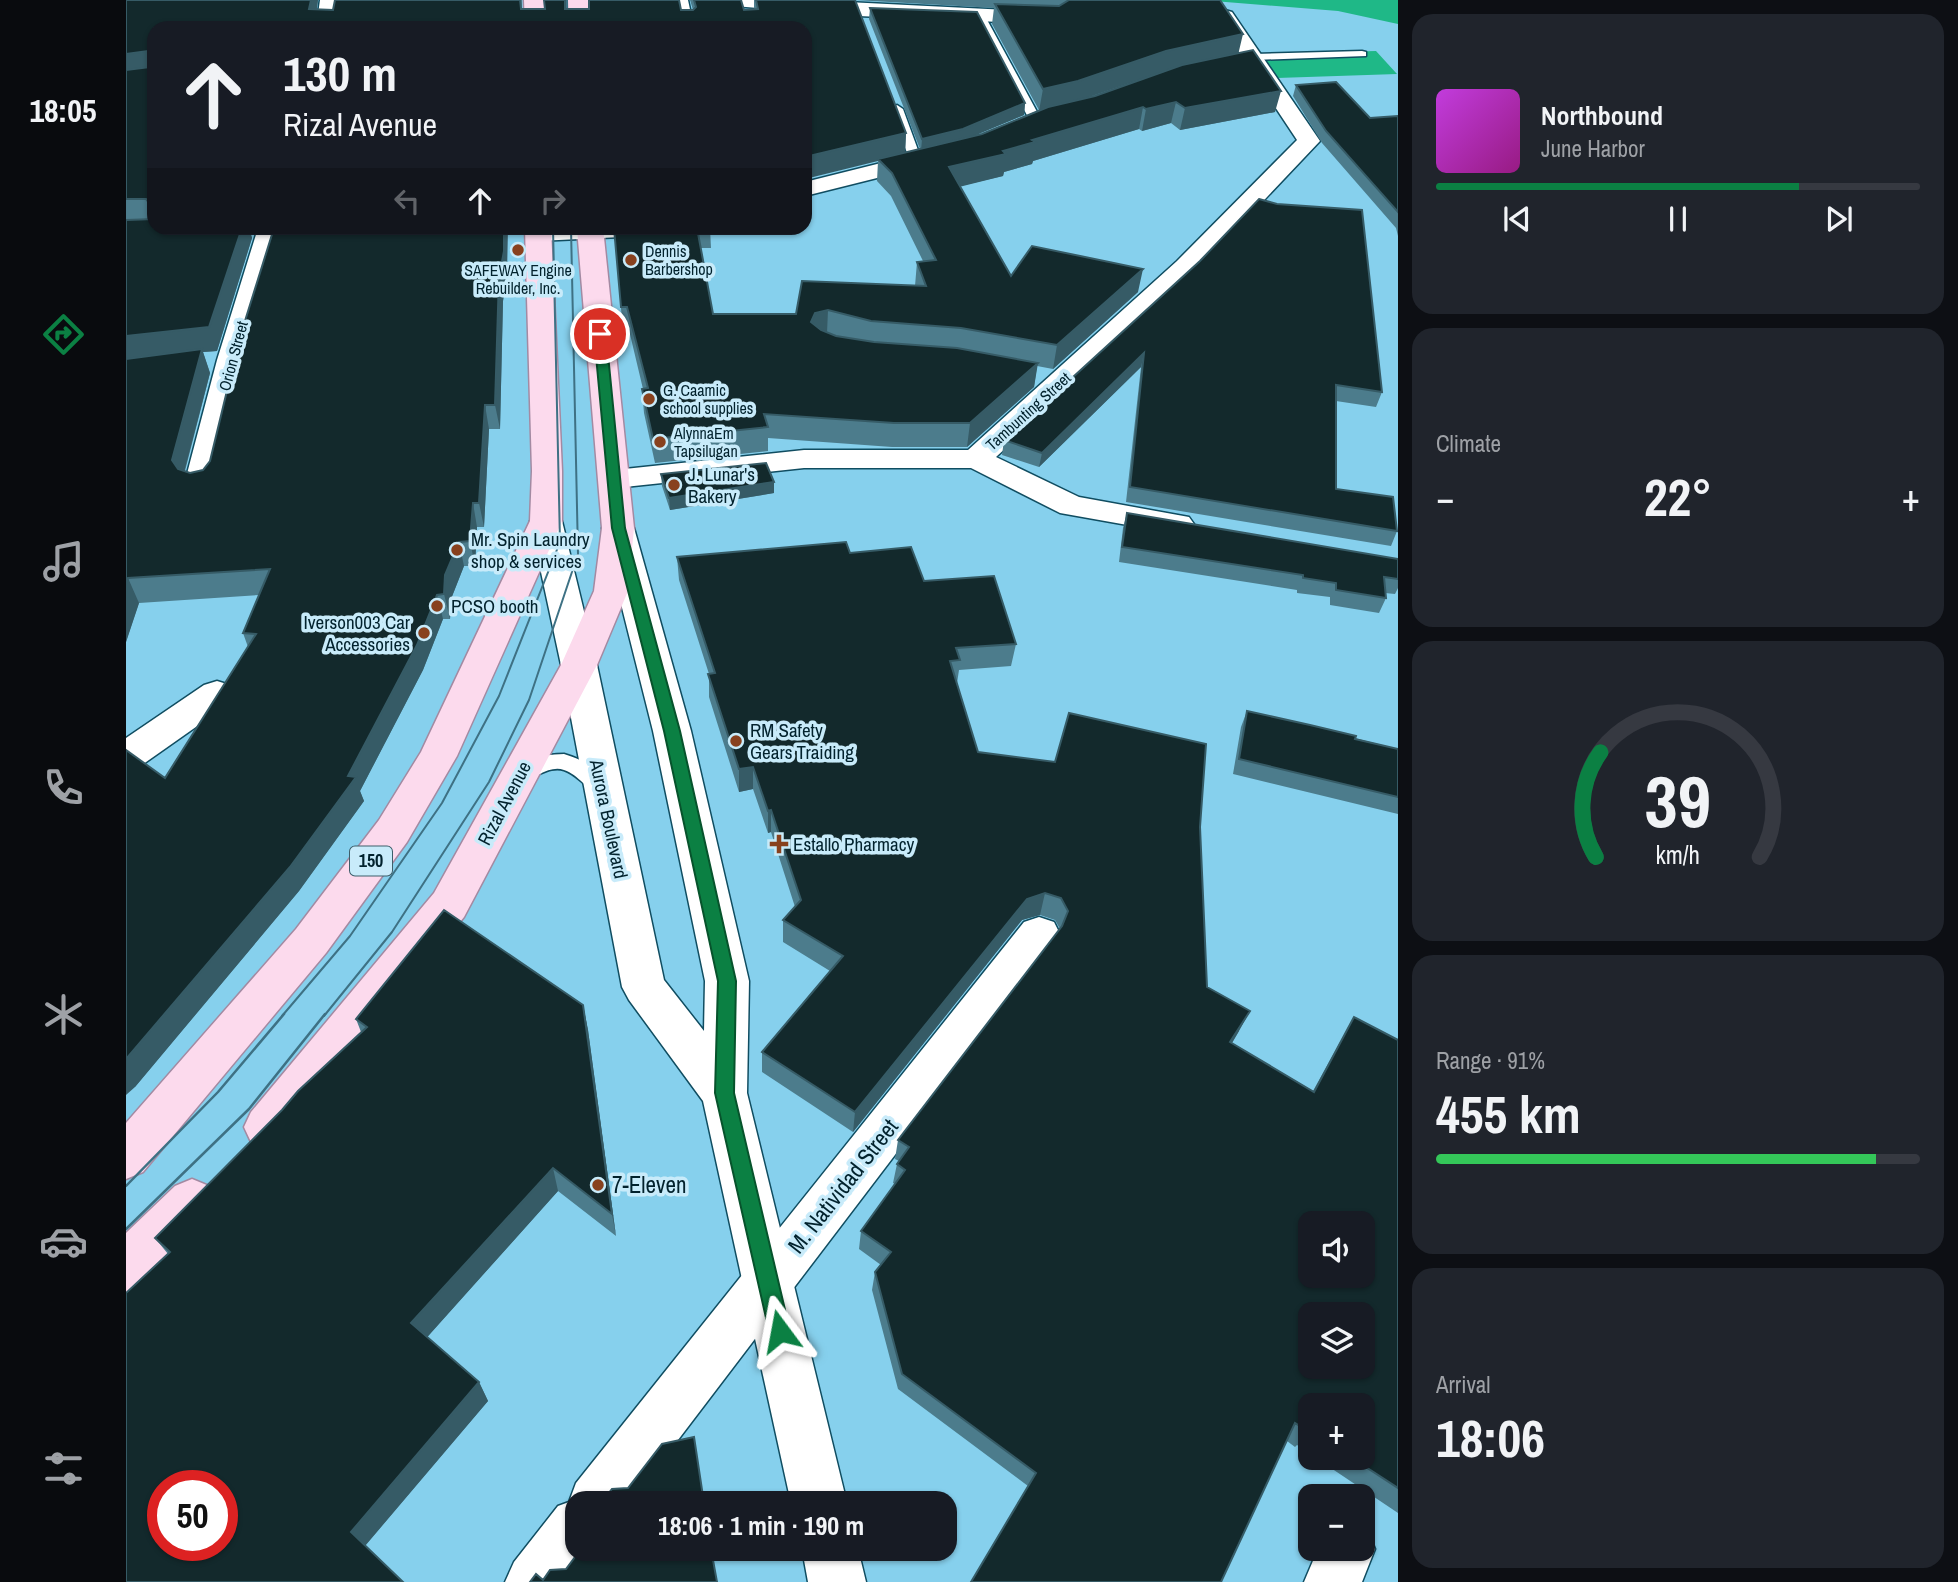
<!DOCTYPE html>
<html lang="en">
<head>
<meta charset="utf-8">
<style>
	:root { --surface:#171b24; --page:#20242c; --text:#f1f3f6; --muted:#9ea1a6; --line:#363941; --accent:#0b8043 }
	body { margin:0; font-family:"Archivo Narrow",sans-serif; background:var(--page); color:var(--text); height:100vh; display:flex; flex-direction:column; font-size:26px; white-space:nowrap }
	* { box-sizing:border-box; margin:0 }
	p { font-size:23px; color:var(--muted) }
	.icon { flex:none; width:38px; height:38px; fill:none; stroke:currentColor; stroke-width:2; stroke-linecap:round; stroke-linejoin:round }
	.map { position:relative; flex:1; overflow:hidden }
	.sheet { display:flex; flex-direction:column; gap:14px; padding:14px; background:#0d0f14; width:560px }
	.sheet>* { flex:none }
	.guide { position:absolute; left:21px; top:21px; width:665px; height:214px; border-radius:21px; box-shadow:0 2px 5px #0004; background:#171b24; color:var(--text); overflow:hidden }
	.fabs { position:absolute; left:1172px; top:1211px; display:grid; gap:14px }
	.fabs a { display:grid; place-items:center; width:77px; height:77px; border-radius:14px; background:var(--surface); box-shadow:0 2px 5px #0004; font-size:35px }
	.speed { position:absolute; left:21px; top:1470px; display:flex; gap:14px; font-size:35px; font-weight:700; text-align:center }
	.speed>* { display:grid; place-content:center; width:91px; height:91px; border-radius:50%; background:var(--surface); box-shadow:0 2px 5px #0004; line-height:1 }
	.speed .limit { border:10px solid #d22; background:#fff; color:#111 }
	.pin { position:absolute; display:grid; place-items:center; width:60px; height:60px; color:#fff; margin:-30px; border:4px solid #fff; border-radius:50%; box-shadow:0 2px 7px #0007 }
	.me { position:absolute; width:77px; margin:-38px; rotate:347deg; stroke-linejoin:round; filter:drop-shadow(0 0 5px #0008) }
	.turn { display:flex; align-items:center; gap:24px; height:147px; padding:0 21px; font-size:32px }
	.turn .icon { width:91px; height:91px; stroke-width:2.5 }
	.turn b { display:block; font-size:49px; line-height:60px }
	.lanes { display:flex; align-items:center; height:66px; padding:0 21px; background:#0003; justify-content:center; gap:35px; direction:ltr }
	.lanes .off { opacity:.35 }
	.big { font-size:52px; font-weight:700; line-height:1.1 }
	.sheet .widget { flex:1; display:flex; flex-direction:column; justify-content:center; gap:10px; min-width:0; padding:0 24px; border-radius:21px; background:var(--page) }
	.sheet .dial { align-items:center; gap:0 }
	.dial svg { height:182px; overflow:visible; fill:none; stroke:var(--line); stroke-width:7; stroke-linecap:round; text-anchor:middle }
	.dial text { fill:var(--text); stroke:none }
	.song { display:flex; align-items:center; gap:21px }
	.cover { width:84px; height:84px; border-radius:10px; background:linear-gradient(135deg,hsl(290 70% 55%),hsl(310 70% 35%)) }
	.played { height:7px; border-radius:4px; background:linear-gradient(90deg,var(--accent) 75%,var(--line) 75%) }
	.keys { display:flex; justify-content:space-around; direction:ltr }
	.heat { display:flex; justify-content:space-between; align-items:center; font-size:38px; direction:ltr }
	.charge { height:10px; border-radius:5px; background:linear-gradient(90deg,#34c759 91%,var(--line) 0) }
	.trip { position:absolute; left:439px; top:1491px; width:392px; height:70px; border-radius:21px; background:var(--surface); box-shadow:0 2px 5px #0004; font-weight:700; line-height:70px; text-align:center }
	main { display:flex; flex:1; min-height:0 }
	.dock { display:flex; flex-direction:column; width:126px; justify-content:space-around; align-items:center; background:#090b0e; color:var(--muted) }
	.dock .icon { width:49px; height:49px }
	.dock .active { color:var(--accent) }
	.dock b { font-size:32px; color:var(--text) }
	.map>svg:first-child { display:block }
</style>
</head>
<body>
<main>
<nav class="dock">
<b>18:05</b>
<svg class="icon active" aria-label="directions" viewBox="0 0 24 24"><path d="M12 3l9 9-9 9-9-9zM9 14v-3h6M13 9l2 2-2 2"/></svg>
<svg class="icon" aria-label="music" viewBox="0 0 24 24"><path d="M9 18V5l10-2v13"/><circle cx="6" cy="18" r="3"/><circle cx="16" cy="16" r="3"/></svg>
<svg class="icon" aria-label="phone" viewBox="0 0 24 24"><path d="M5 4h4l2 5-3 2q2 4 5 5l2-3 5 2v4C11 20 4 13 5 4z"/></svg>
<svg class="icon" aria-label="climate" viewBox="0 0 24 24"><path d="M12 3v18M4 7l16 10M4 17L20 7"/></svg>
<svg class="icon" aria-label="car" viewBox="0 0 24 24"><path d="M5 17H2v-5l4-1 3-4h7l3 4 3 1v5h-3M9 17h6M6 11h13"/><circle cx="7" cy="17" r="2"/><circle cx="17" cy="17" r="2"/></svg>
<svg class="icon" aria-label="filters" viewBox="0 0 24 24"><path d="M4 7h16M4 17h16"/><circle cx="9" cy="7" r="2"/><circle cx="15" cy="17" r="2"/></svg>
</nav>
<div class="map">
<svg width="1272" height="1582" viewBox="0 0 1272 1582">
	<rect width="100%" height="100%" fill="#86d0ed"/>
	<!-- green -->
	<path fill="#1fb887" d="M1075,0h197v24l-60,-13z
		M1250,51l21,23 -120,4 -18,-24z"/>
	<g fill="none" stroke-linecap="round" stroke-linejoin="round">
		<defs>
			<path id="lane" d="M552,0h10l6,28h-12z
				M850,14l9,2 57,105 -2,3 -10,-3 -55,-105z
				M1236,51l4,1v4l-112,4 -6,-3 6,-3z
				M771,105l6,4 19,52 -1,3 -5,1 -6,-4 -19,-52z
				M438,754c17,5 38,15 47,31l-3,6c-19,6 -27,-16 -44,-21 -17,-6 -32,14 -49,8l-3,-5c7,-14 37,-19 52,-19z"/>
			<path id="street" d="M194,0h20l-4,28h-20z
				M598,0h83l239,12 7,2 3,4 -3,4 -7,2 -188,-8 -124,-10z
				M1099,10l7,2 88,129 -125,132 -199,184 83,40 110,20 5,7 -5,7 -11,3 -118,-21 -89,-45h-167l-189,20 -11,-2 -5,-7 5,-7 11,-2 189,-20h164l209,-189 120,-121 -82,-124 3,-4z
				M803,151l8,2 4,5 -4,5 -132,33v-14z
				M132,228h26l-39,132 -29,125 -5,7 -11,3 -11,-3 -5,-7 33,-125z
				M404,228h125l-4,5 -9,3 -104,5 -9,-3 -4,-5z
				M91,681l13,4 5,9 -5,9 -91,64 -13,4v-33l78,-53z
				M913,917l15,5 6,12 -6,12 -424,557h-52v46h18l-26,33h-65l9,-20 44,-56 11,-4 7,-19 448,-561z
				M1237,1527l4,2 8,20 -13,33h-58l14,-33h45z"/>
			<path id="secondary" d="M420,511l11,3 5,7 35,144 67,315 40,51 1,-50 -52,-250 -51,-203 5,-7 11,-3 11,3 5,7 57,203 58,250 -2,112 100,410h-56l-88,-402 -74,-101 -7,-13 -61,-322 -31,-144 5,-7z
				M676,1549h56l8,33h-58z"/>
			<path id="primary" d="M398,0h20l1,28h-20z
				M442,0h20l1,28h-20z
				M399,228h26l11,243v50l-105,235 -50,86 -81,111 -183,219 -17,7v-56l170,-194 83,-109 42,-68 109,-231 2,-50z
				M451,228h26l31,300 -6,63 -31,74 -133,252 -181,225 -16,6 -16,-6 -7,-15 7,-15 183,-219 127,-228 33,-74 8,-63z
				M66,1179l17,7 7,16 -7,16 -65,67 -18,7v-59l49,-47z"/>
		</defs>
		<!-- lane casing -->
		<use href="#lane" stroke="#104d61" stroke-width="3"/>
		<!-- street casing -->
		<use href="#street" stroke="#104d61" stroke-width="3"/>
		<!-- secondary casing -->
		<use href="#secondary" stroke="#104d61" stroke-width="3"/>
		<!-- primary casing -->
		<use href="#primary" stroke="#a38aa2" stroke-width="3"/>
		<!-- lane -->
		<use href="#lane" fill="#fff" fill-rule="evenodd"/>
		<!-- street -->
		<use href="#street" fill="#fff" fill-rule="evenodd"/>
		<!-- secondary -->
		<use href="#secondary" fill="#fff" fill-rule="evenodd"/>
		<!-- primary -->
		<use href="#primary" fill="#fcdaed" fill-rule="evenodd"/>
		<!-- tram-far1 -->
		<path stroke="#3e7184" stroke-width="2" d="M441,0v28
			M156,1016l68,-80 92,-133 57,-107 61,-154 -7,-314
			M198,1016l68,-84 97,-150 40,-82 49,-146 -7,-326"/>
		<!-- tram -->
		<path stroke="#3e7184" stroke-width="2.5" d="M0,1186l92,-94 66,-78
			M0,1229l123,-120 76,-95"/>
	</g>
	<!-- wall -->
	<path fill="#4c7c8c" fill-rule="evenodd" d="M0,0h192l-1,9 16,1 2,-10h187v9h23l-1,-9h22v9l115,1h12l-3,-10h51l3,10 10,-1v-9h428l56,53 37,59 -95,18 -9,-7 -29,8 -3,-2 -106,32 -1,3 -28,8 -1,4 -43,10 51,90 127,16 -85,77 -16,-3 -3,21 -67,60h-75l-124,-9v13l-113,12 -11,-50 -2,-24h1l-14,-59 -6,1 -9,-103h96l1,20h-10l12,66h83l119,-28 2,-24 6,-1 -32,-65 -14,-15 1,-20 -73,-133h-651v200h95l3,10 -35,113 -14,1 7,21 -25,98 5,2 13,-3 304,-196 -4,27 -3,128h-11l-5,98h-7l-2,39h-11l-13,33 -1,20h-7l-20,51 -63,121 4,10 -65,90 -164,196 30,-309 83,-131 -5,-14 16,-38 -120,8 -13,39zM729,0l139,8 -2,16 47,86 -57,24 -8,1 50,-20 1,-12 -155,-95 -1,11 51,130 -15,3 1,-19zM1043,70l-80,27 73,-25z
		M1170,85l74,33 28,-2v120l-2,-8 -74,-85 -29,-47z
		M1074,261l182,131 -6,15 -40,-6v88l61,42 -6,15 -265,-44 15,-135 -102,100 -37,-12 2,-15z
		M535,474l113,8v11l-104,17 -8,-24z
		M1001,513l271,46v29l-3,6 -10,-1 1,5 -7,15 -49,-8v-8l-33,-4v-3l-178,-28 4,-34z
		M724,553l74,28 92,63 -5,22 -52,4 -2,13 21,69 222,75 7,160 32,44 -7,12 81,48 41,-74 44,23v473l-82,-55h47l-52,-53v49l-14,-9 -2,2 -8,-6 -259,45 -130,-97 -26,-99 3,-18 6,-7 -22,-16 2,-18 34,-47 -2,-1 4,-19 2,-3 -4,-2 3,-19 162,-211 -5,-9 -15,-5 -18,5 -169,212 -91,-60v-20l68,-81 -47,-29v-22l12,-13 -24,-75 -3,1 -15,-44 -14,3 -30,-95v-23l-30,-94 -2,-23z
		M1121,711l151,38v65l-165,-40 8,-47z
		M457,1005l5,25 28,206 -58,-45 -131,146 52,45 9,19 -123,145 -239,36 42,-328 -13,-16 206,-206 -5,-13z"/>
	<!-- shaded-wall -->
	<path fill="#365b66" d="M185,0h7l-4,28 -5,-19z
		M1117,34l-5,21 -76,17 -88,30 -35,9 4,-22 123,-38z
		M23,51l5,16 -28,9v-22z
		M1155,91l-6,21 -95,18 5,-22z
		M1050,102l-5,21 -29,8 4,-22z
		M899,103l-1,12 -62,26 -41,10 1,-12z
		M1017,107l-4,22 -106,32 -1,3 -28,8 -1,4 -56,14 2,-23 54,-16 29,-11z
		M780,133l-1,22 -27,4v2l-73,18v-22z
		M116,228h7l3,10 -35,113 -14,1 7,21 -29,111 -55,-124v-24z
		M378,228h4l-1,46 -4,27 -3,128 -5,-24 4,-128z
		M1017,269l-5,23 -85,77 4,-24z
		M702,310l-1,23 -17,13 1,-24 4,-9z
		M1018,353l-3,14 -102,100 3,-14z
		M912,363l-4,24 -67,60 3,-24z
		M359,405l4,24 -5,98 -5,-24z
		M648,482v11l-104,17 -1,-12z
		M347,503l4,24 -2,39 -5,-25z
		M333,542l5,24 -13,33 -1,20 -6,-25 1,-19z
		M2,578l11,25 -13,39v-58z
		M311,595l6,24 -20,51 -63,121 4,10 -65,90 -164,196 -9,8v-36l222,-283z
		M627,767v22l-14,3v-23z
		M645,810v22l-3,1v-22z
		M919,893l-5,22 -18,5 -169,212 2,-20 172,-213z
		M457,1005l5,25 28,206 -4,-22z
		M1124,1011l-11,20 -19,32 10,-21z
		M427,1168l5,23 -136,152 -11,-20z
		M353,1382l9,19 -124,146 -13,-15z"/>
	<!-- building -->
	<path fill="#13292c" stroke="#365b66" stroke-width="2" fill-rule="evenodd" d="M0,0h185l-2,9 24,1 2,-10h185l1,9h24l-1,-9h21v9h24v-9h90l2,10h12l3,-3 -2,-7h47l3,10 14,-1 -2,-9h99l51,133 -101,24v-129h-651v175h-5l-3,-4h-20v-129l23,-3v-16l-23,3z
		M943,0h151l23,34 -77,17 -88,30 -35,8 -48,-85 64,2z
		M744,8l107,4 48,91 -62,26 -41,10z
		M1127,50l28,41 -96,17 -9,-6 -30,7 -3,-2 -111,33 3,2 -32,9 3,3 -57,13 62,109 21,-30 111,23 -86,76 -96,-17 -90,-7 -43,-11 -13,3 -4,9 10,8 15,6 38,6 83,6 81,15 -68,60h-76l-130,-9 4,13 -115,12 -11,-50 6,-1 -21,-81h-6l-7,-79h83l16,86h83l6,-33 124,5 -9,-24 19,-2 -44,-87 -14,-14 104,-25 66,-27 47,-11 87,-31z
		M1210,82l34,36 28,-2v96l-72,-81 -30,-46z
		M1133,199l18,5 85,6 20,182 -46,-7v104l57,8 4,34 -267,-44 14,-134 -102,100 -38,-13 196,-179z
		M28,219v9h88l-33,99 -83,9v-116z
		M148,228h230v23l-5,26 -4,128h-10l-6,98h-6l-3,38 -11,1 -14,33 -1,19 -7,1 -20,50 -69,131 8,1 -66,90 -164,192v-309l39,28 91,-144 -13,-1 27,-64 -142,9 -2,6v-225l76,-10 -30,111 6,9 12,4 13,-3 7,-9 30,-124z
		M640,463l8,19 -105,16 -8,-24z
		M1001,513l271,46v20l-14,-2 2,21 -50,-8v-7l-33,-5v-3l-181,-28z
		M720,542l4,11 61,-6 13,34 70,-5 22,68 -60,4 4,12 -10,1 28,91 77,10 14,-49 137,31 -6,83 7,160 43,24 -20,31 84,50 40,-75 44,23v448l-46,-30h11v-53h-52v25l-2,2 -14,-9 -74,159h-250l65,-109 -134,-99 -27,-102 16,-20 -30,-21 44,-61 -8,-6 12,-17 -11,-7 164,-214 6,-15 -7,-13 -16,-5 -18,6 -172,213 -93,-60 81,-96 -60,-36 18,-20 -30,-90 -3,1 -15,-44 -14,2 -31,-95 7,-1 -38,-116zM1185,1223h52v53h-52zM1185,1314h52v53h-52z
		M1121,711l63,14 46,11 -1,3 43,10v48l-159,-38z
		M318,910l139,95 29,209 -59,-46 -142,155 68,59 -128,150 52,50h-277v-289l44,-41 -15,-14 127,-128 16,-19 69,-64 -11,-8zM37,1486h59v59h-59z
		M568,1437l10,66h-103l11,-14 16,-1 34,-44z
		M455,1549h130l6,33h-187l6,-8 7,6 7,-10 16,-1z"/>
	<!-- route -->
	<path fill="#0b8043" stroke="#07532c" stroke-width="2" d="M474,330l6,4 19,194 55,203 56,250 -2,112 56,238 -3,8 -7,3 -8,-3 -3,-8 -54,-238 3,-112 -54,-250 -52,-203 -18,-194z"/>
	<!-- markers -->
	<g fill="#88411e" stroke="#c8ebfa" stroke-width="2.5">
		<circle cx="392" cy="250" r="7"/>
		<circle cx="505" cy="260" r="7"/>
		<circle cx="523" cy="399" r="7"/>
		<circle cx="534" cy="442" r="7"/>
		<circle cx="548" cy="485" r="7"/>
		<circle cx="331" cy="550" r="7"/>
		<circle cx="311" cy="606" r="7"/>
		<circle cx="298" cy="633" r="7"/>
		<circle cx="610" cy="741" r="7"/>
		<path d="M649.5 833.5h7v7h7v7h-7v7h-7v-7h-7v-7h7z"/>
		<circle cx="472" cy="1185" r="7"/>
	</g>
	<g text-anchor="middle" stroke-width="7" stroke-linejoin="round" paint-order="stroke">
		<!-- far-poi labels -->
		<g font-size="16" fill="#02222d" stroke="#c8ebfa" text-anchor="start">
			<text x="519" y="257">Dennis<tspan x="519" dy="18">Barbershop</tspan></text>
			<text x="392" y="276" text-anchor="middle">SAFEWAY Engine<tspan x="392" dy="18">Rebuilder, Inc.</tspan></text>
			<text x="537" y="396">G. Caamic<tspan x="537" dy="18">school supplies</tspan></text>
			<text x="548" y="439">AlynnaEm<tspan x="548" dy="18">Tapsilugan</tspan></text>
		</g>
		<!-- far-street labels -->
		<g font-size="16" fill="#02222d" stroke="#c8ebfa">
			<text transform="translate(107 356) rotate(-75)" y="6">Orion Street</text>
			<text transform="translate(902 411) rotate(-42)" y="6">Tambunting Street</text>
		</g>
		<!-- shield labels -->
		<rect fill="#c8ebfa" stroke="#3d5e6a" stroke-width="2" x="224" y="846.5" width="42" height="29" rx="5"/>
		<g font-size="18" font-weight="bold" fill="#02222d">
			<text x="245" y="867">150</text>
		</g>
		<!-- poi labels -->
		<g font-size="19" fill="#02222d" stroke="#c8ebfa" text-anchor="start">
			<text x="562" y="481">J. Lunar's<tspan x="562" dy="22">Bakery</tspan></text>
			<text x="345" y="546">Mr. Spin Laundry<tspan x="345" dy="22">shop &amp; services</tspan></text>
			<text x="325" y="613">PCSO booth</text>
			<text x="284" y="629" text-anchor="end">Iverson003 Car<tspan x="284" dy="22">Accessories</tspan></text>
			<text x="624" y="737">RM Safety<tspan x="624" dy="22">Gears Traiding</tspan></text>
			<text x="667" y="851">Estallo Pharmacy</text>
		</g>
		<!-- street labels -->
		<g font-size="19" fill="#02222d" stroke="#c8ebfa">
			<text transform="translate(378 803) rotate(-62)" y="7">Rizal Avenue</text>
			<text transform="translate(483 819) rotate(78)" y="7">Aurora Boulevard</text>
		</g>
		<!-- near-poi labels -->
		<g font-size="23" fill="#02222d" stroke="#c8ebfa" text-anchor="start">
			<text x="486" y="1193">7-Eleven</text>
		</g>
		<!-- near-street labels -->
		<g font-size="23" fill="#02222d" stroke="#c8ebfa">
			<text transform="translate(717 1186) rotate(-52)" y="8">M. Natividad Street</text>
		</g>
	</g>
</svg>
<div class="fabs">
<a><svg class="icon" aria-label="sound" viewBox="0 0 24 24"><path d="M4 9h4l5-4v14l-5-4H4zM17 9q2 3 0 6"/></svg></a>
<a><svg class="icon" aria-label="layers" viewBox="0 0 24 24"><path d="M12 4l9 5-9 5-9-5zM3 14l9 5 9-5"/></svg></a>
<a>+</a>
<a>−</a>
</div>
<div class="speed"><div class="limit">50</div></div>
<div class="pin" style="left:474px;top:334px;background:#d93025"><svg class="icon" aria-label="arrive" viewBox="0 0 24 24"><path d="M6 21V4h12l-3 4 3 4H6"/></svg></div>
<svg class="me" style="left:654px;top:1331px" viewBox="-20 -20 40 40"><path d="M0-17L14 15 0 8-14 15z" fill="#0b8043" stroke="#fff" stroke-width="4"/></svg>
<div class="trip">18:06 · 1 min · 190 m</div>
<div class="guide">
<div class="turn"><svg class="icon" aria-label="ahead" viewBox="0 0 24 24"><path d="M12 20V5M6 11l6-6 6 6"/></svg><div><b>130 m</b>Rizal Avenue</div></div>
<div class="lanes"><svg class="icon off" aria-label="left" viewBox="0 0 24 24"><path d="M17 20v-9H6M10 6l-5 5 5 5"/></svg><svg class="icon" aria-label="ahead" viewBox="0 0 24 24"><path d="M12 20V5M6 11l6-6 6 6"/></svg><svg class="icon off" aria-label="right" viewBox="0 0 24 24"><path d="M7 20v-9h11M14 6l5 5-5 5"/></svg></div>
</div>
</div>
<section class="sheet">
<div class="widget">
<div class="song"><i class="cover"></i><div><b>Northbound</b><p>June Harbor</p></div></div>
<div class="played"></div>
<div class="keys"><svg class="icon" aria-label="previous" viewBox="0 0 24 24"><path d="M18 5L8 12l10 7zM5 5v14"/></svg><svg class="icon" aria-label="pause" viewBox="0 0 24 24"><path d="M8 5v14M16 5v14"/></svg><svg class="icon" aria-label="next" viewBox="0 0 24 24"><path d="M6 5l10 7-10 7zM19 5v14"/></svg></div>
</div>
<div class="widget"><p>Climate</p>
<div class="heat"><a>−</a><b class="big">22°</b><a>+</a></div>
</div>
<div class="widget dial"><svg viewBox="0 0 100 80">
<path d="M14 69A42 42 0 1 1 86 69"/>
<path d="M14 69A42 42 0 0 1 16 23" stroke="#0b8043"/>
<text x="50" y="56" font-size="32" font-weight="700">39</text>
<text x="50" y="72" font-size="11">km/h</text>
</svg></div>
<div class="widget"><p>Range · 91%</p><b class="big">455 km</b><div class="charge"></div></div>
<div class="widget"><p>Arrival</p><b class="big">18:06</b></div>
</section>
</main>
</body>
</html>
